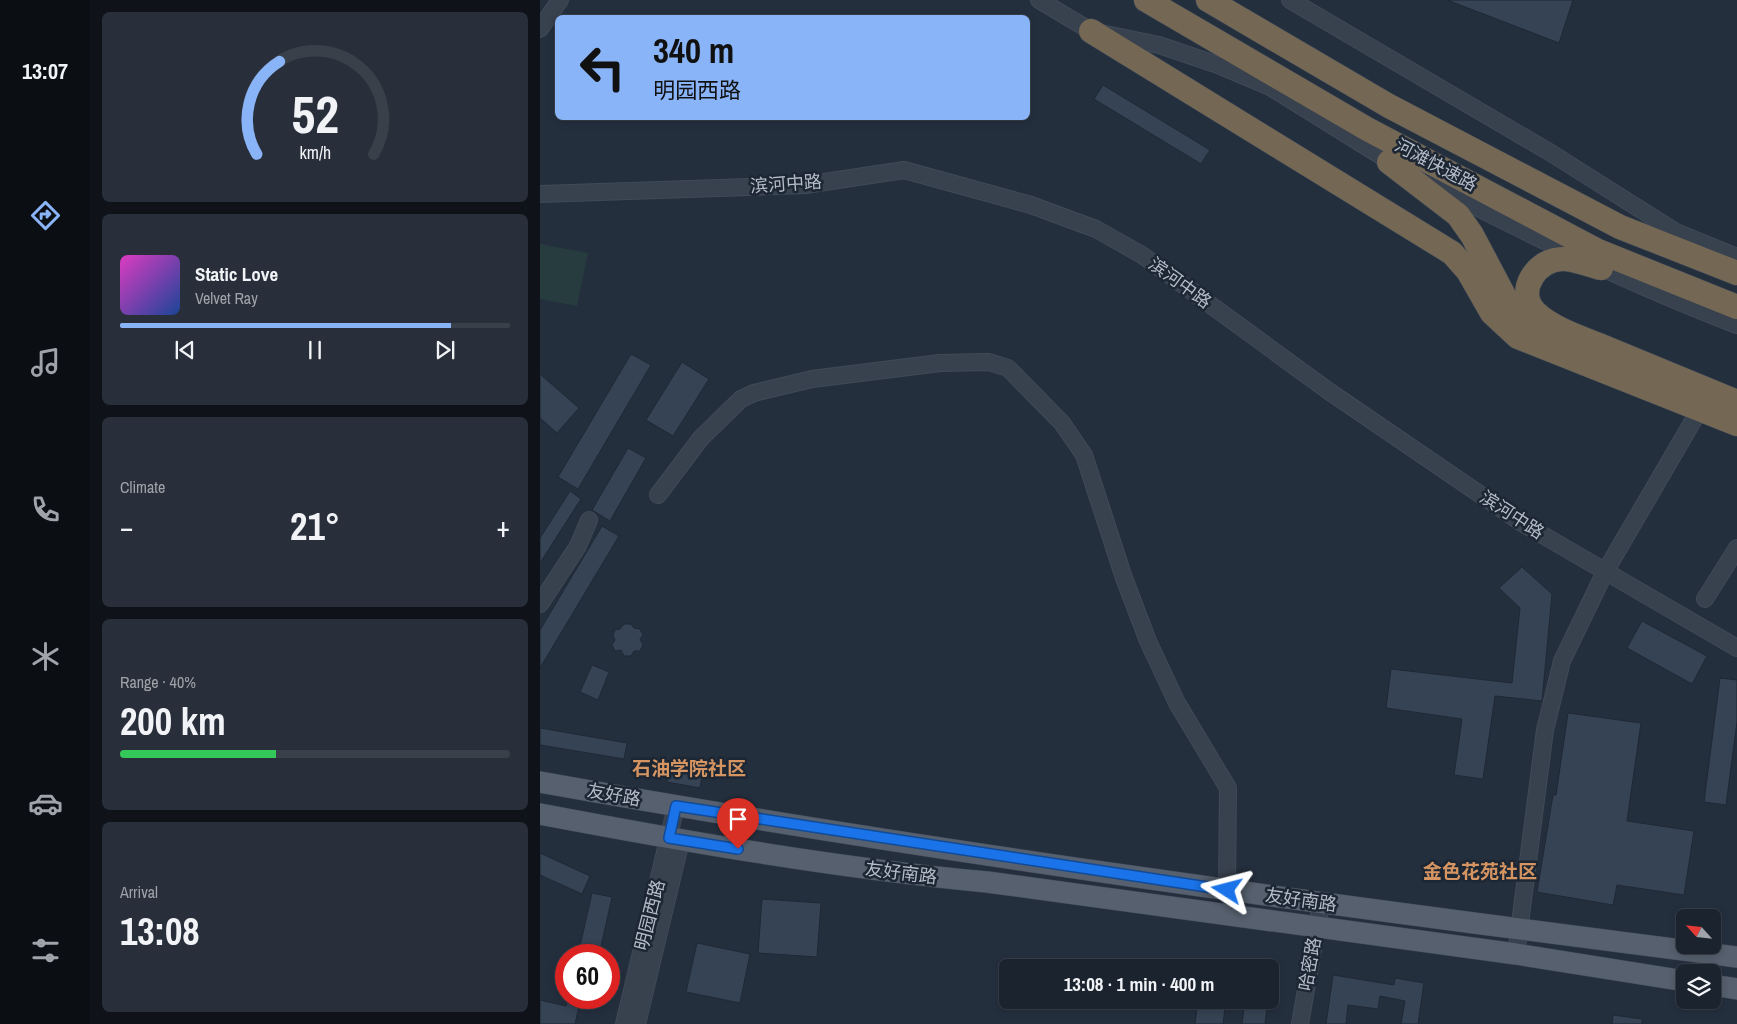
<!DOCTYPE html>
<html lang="en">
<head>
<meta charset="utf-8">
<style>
	:root { --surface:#1b232e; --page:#282f3a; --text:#f1f3f6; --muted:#a0a4aa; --line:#39404a; --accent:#8ab4f8 }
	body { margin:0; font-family:"Archivo Narrow","Noto Sans SC",sans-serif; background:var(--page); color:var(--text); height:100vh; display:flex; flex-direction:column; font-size:19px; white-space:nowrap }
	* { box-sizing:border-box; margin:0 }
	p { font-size:16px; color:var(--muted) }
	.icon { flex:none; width:28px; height:28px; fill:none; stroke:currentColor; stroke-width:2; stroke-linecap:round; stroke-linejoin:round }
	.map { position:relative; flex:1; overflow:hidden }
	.drawer { display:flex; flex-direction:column; gap:12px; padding:12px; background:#0f1319; width:450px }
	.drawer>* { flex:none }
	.top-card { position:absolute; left:15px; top:15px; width:475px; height:105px; border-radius:8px; box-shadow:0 2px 8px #0003,0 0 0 1px var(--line); background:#8ab4f8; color:#111; overflow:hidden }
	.needle { width:32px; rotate:297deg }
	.tools { position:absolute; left:1136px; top:909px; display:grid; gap:10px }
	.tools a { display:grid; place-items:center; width:45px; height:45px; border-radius:8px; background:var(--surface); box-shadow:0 2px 8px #0003,0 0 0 1px var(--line); font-size:25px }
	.speed { position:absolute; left:15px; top:944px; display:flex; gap:10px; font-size:25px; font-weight:700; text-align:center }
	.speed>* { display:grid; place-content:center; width:65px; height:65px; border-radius:50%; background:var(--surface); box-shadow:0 2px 8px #0003,0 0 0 1px var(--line); line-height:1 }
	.speed .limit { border:8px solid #d22; background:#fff; color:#111 }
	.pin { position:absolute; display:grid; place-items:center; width:42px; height:42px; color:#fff; margin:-51px -21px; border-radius:50% 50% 50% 0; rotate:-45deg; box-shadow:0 0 5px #0007 }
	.pin .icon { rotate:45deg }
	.me { position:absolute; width:55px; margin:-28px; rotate:279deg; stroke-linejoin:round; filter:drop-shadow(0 0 4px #0008) }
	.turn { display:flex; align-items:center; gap:18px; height:105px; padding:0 15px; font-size:22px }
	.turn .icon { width:65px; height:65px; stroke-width:2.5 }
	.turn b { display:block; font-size:35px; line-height:42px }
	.big { font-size:38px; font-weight:800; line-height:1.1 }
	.drawer .tile { flex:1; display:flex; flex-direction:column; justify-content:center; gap:8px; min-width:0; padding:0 18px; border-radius:8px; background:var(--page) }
	.drawer .dial { align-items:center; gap:0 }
	.dial svg { height:130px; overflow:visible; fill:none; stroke:var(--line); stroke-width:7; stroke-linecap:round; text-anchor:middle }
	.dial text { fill:var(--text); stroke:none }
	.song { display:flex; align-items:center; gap:15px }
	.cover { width:60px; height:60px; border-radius:8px; background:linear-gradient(135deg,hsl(310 70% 55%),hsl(220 70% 35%)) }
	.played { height:5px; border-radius:2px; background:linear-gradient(90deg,var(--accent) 85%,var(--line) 85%) }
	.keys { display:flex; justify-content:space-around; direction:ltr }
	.heat { display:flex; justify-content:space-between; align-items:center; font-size:28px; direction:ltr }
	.charge { height:8px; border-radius:4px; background:linear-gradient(90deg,#34c759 40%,var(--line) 0) }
	.trip { position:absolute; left:459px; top:959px; width:280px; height:50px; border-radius:8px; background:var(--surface); box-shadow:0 2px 8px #0003,0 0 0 1px var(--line); font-weight:800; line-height:50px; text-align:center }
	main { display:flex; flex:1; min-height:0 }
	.tab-bar { display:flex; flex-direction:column; width:90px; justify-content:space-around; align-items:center; background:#0b0e12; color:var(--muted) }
	.tab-bar .icon { width:35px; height:35px }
	.tab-bar .on { color:var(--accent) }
	.tab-bar b { font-size:22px; color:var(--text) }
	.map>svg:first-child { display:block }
</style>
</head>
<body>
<main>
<nav class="tab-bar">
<b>13:07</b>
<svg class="icon on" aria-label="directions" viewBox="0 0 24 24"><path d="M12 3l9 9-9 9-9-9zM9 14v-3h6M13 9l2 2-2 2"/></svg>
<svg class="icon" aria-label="music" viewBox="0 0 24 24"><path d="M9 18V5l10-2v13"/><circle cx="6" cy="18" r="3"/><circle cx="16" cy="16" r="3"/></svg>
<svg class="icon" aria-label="phone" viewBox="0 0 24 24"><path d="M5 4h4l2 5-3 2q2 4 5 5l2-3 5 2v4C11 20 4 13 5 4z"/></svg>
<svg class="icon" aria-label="climate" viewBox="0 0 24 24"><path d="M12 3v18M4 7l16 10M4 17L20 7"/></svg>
<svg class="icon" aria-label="car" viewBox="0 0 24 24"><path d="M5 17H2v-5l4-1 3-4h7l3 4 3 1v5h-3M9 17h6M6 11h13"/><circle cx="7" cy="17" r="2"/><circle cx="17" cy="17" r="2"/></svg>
<svg class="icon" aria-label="filters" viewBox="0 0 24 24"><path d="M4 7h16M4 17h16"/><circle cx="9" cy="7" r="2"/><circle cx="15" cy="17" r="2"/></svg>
</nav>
<section class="drawer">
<div class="tile dial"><svg viewBox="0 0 100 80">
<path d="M14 69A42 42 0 1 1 86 69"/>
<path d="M14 69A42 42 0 0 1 28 12" stroke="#8ab4f8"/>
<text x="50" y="56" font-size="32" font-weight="700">52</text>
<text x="50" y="72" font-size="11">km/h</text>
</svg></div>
<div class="tile">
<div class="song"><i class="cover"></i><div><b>Static Love</b><p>Velvet Ray</p></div></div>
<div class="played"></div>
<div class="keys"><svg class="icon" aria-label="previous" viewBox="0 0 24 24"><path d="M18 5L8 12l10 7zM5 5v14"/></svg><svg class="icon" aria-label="pause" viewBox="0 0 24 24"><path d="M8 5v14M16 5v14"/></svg><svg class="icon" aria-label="next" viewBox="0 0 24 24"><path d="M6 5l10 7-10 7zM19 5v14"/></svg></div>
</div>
<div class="tile"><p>Climate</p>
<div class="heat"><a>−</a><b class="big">21°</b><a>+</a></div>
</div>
<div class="tile"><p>Range · 40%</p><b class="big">200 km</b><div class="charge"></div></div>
<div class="tile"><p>Arrival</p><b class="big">13:08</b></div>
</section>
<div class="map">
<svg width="1197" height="1024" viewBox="0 0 1197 1024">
	<rect width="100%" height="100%" fill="#242f3e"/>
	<!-- green -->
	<path fill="#263c3f" d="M0,244l48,9 -11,53 -37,-7z"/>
	<!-- building -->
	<path fill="#364354" stroke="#1f2835" d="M907,0h126l-14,43z
		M563,85l107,65 -9,14 -107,-65z
		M91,354l20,11 -73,124 -20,-12z
		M142,362l27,17 -36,57 -27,-16z
		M0,374l39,34 -22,25 -17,-15z
		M88,448l18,10 -36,63 -18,-11z
		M30,491l11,8 -41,64v-25z
		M62,526l17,10 -79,132v-38z
		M982,567l30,27 -10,107 -47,-5 -12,83 -29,-4 8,-56 -76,-11 5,-39 121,14 8,-75 -21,-20z
		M1102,621l65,35 -15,28 -65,-36z
		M84,624h7l3,4 6,1 3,6 -3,4 3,6 -3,6h-6l-3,5h-7l-3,-6 -6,1 -3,-6 3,-5 -2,-5 2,-5 5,-1z
		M52,665l17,7 -11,28 -18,-8z
		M1180,678l17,2v42l-11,83 -22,-3z
		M1028,713l73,10 -14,98 67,10 -10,64 -67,-10 -4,20 -76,-13 16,-97h3z
		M0,728l87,15 -3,16 -84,-14z
		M129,769l33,6 -2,13 -33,-6z
		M0,853l50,23 -8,18 -42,-19z
		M52,893l20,4 -13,58h-21z
		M222,899l59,4 -4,54 -59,-4z
		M157,943l53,11 -10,49 -54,-11z
		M793,975l61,10 1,-7 29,5 -6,41h-17l4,-23 -25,-5 -2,13 -30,-4 -2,19h-20z
		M28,998h13l-6,26h-35v-24l26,6z
		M658,1000h28l-3,24h-28z
		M705,1000h23l-3,24h-23z
		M1073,1015l29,4v5h-30z"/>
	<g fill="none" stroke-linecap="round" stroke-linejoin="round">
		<defs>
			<path id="minor" d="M499,0l52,31 68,14 59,20 52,22 129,80
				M750,0l261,153 125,79 61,25
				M0,29l20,-29
				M892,184c99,52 200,101 305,141
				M0,194l265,-9 99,-15 127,35 65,24 46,26 188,137 192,131 215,125
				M118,495l43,-57 40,-39 13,-6 58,-14 128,-16 49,-1 19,6 54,55 22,32 40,123 24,63 29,62 51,85 -1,101
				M1165,599l32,-51
				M0,604l38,-58 11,-26
				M976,954l29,-224 17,-69 43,-89 95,-163
				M84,1024l52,-218
				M97,1024l44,-183
				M760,1024l21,-120"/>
			<path id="major" d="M0,782c397,71 797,124 1197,175
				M0,814c148,28 297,54 447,68l529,72 169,27
				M1172,985l25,4"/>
			<path id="highway" d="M606,0l221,129 231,122 139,56
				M668,0l181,106 231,121 117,46
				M551,31l361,222 16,18 24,42 26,24 219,87
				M849,162l69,53 14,20 37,70 18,18 29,14
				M1061,268c-11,-3 -24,-8 -36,-9 -28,-2 -51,33 -29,54 17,16 46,25 68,34 44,18 89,37 133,55"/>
		</defs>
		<!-- minor casing -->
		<use href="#minor" stroke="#414a57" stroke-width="18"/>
		<!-- major casing -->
		<use href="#major" stroke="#414a57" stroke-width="22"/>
		<!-- highway casing -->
		<use href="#highway" stroke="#434c59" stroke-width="25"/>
		<!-- minor -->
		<use href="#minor" stroke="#38414e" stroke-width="16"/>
		<!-- major -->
		<use href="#major" stroke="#56606e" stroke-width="21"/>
		<!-- highway -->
		<use href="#highway" stroke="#746855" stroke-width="24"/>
	</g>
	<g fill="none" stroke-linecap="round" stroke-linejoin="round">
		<defs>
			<path id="route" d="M198,849l-69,-11 7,-32 551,84"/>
		</defs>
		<!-- route casing -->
		<use href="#route" stroke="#114b97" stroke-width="12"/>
		<!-- route -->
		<use href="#route" stroke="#1a73e8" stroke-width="9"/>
	</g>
	<g text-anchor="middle" stroke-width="5" stroke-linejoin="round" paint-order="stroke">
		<!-- street labels -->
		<g font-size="18" fill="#b4bcc9" stroke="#1d2633">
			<text transform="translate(896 165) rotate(28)" y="6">河滩快速路</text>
			<text transform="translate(246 184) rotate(-4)" y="6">滨河中路</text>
			<text transform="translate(640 283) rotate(36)" y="6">滨河中路</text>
			<text transform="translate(972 515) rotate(33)" y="6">滨河中路</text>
			<text transform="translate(74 795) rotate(10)" y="6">友好路</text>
			<text transform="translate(361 873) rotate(7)" y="6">友好南路</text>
			<text transform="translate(761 900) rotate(8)" y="6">友好南路</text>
			<text transform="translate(110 915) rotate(-76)" y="6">明园西路</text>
			<text transform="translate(770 964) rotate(-80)" y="6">哈密路</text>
		</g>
		<!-- neighbourhood labels -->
		<g font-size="19" font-weight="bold" fill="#d59563" stroke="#1d2633">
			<text x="149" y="775">石油学院社区</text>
			<text x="940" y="878">金色花苑社区</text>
		</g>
	</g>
</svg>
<div class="tools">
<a><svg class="needle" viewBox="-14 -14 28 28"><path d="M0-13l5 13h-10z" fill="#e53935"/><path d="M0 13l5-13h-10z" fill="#a0a4aa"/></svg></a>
<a><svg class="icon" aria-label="layers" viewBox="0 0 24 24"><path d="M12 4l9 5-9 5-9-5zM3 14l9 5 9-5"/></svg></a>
</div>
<div class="speed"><div class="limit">60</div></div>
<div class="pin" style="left:198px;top:849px;background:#d93025"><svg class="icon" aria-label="arrive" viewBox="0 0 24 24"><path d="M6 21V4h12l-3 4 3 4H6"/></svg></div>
<svg class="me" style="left:687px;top:890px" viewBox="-20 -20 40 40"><path d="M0-17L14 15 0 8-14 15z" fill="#1a73e8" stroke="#fff" stroke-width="4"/></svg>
<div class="trip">13:08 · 1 min · 400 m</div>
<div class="top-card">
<div class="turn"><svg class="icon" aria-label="left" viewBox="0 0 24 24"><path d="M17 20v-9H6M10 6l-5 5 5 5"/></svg><div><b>340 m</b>明园西路</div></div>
</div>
</div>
</main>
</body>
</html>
